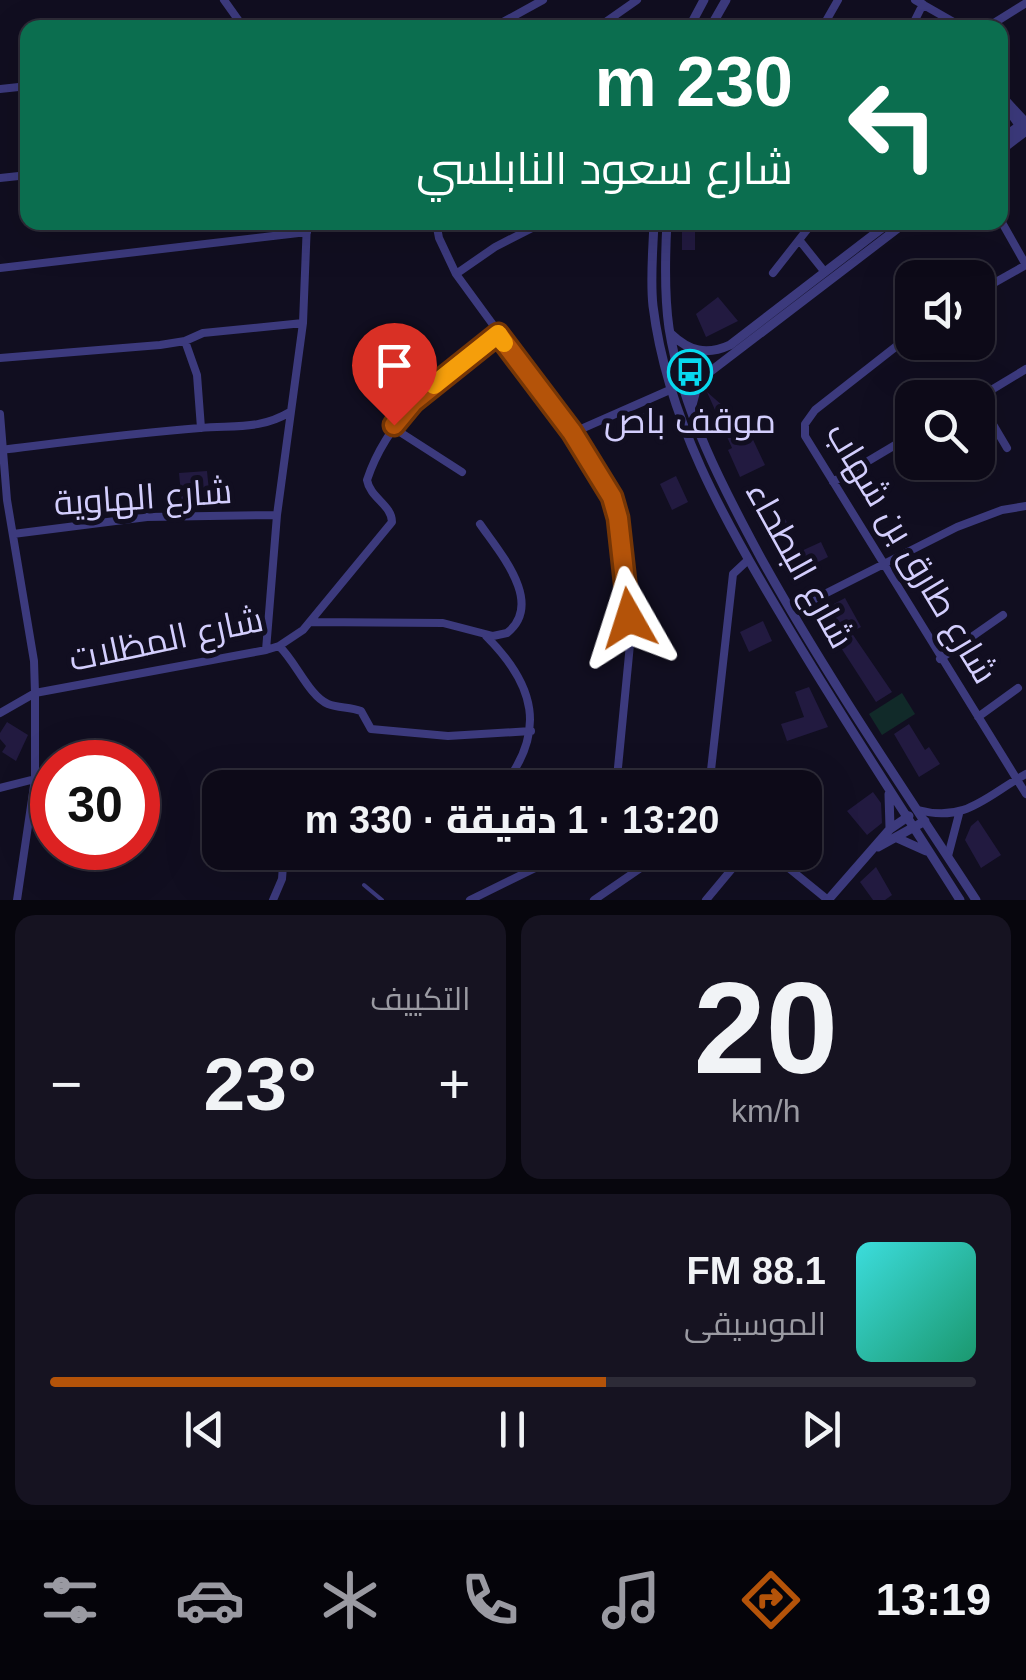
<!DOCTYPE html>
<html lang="ar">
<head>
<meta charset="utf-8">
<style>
	:root { --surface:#0d0a18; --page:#161321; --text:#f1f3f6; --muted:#9a9aa2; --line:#2d2b37; --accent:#b45309 }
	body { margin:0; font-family:Helvetica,Cairo,sans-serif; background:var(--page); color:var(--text); direction:rtl; height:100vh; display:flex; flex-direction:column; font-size:38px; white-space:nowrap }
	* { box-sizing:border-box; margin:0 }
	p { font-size:32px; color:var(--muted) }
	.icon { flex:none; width:55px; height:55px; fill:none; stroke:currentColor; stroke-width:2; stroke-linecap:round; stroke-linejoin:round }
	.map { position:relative; height:900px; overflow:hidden; direction:ltr }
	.panel { display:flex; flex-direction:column; gap:15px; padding:15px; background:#07060d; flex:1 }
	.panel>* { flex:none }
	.hud { position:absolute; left:20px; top:20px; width:988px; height:210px; border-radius:20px; box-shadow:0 10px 40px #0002,0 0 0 2px var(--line); direction:rtl; background:#0b6e4f; color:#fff; overflow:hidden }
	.fabs { position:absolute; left:895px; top:260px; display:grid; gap:20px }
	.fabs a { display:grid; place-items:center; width:100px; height:100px; border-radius:20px; background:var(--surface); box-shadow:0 10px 40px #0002,0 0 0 2px var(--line); font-size:50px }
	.speed { position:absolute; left:30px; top:740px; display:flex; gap:20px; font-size:50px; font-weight:700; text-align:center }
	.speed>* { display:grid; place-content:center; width:130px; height:130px; border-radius:50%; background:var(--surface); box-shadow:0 10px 40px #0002,0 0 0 2px var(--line); line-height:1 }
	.speed .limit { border:15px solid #d22; background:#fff; color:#111 }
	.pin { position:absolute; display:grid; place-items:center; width:85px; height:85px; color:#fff; margin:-102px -42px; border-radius:50% 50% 50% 0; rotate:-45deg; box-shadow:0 0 10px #0007 }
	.pin .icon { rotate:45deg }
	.me { position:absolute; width:110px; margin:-55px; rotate:354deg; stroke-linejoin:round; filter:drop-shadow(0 0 8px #0008) }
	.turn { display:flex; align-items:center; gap:35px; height:210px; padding:0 50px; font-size:45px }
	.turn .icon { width:130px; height:130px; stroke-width:2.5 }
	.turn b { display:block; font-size:70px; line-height:85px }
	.big { font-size:75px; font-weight:800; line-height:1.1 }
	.panel .tile { flex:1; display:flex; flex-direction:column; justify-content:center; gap:15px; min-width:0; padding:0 35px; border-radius:20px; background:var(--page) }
	.panel .dial { align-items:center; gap:0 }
	.dial b { font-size:130px; line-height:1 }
	.song { display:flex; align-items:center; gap:30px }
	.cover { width:120px; height:120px; border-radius:15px; background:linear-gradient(135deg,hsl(180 70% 55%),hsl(160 70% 35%)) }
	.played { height:10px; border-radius:5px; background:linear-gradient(90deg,var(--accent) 60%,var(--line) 60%) }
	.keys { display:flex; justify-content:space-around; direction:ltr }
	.heat { display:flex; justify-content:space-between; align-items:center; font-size:55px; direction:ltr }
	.panel .tiles { flex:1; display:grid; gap:15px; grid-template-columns:1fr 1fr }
	.tile:last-child { grid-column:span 2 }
	.trip { position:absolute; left:202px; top:770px; width:620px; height:100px; border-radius:20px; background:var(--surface); box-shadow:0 10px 40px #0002,0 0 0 2px var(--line); font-weight:800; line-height:100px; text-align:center; direction:rtl }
	.dock { display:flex; height:160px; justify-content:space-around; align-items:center; background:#05040a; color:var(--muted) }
	.dock .icon { width:70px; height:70px }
	.dock .active { color:var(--accent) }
	.dock b { font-size:45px; color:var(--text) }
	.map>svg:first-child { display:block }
</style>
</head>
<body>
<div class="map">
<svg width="1026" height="900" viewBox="0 0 1026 900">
	<rect width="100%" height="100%" fill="#110e20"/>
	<!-- green -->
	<path fill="#112a29" d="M902,693l13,21 -33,21 -13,-21z"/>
	<!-- building -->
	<path fill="#221a40" d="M682,222h13v28h-13z
		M718,297l20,24 -32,16 -10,-23z
		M707,392l40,35 18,38 -25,12 -12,-27 4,-2z
		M655,408l9,21 -16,7 -9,-21z
		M207,471l2,20 -10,1 -5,13h-12l-3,-32z
		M676,476l12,26 -16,8 -12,-26z
		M783,515l8,15 -19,11 -8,-16z
		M821,542l7,15 -34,17 -8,-16z
		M845,598l16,29 -10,5 41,60 -16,10 -40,-62 -4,2 -15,-29z
		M763,621l9,20 -23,11 -9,-20z
		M809,687l19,40 -41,14 -6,-17 23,-7 -9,-25z
		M7,722l21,13 -12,26 -14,-9 4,-6 -6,-7v-6z
		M909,724l16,26 4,-3 11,17 -21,13 -25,-43z
		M873,792l8,11 1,20 -15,12 -20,-24z
		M978,820l23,35 -20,13 -16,-28 6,-14z
		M876,867l16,28 -7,5h-12l-13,-18z"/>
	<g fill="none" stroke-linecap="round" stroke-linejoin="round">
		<!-- service -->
		<path stroke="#3c3a7d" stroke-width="4" d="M364,885l18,15"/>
		<!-- minor -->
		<path stroke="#3c3a7d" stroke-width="8" d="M224,0l20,28
			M915,0l49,28
			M492,28l51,-28
			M597,28l40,-28
			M822,28l16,-28
			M911,28l12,-24
			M986,28l40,-25
			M0,89l28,-3
			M1000,91l6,16 16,23
			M1003,97l23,25
			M0,178l28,-3
			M1000,219l26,46
			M436,222l3,16 17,36 116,159 44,73 15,128 -15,154
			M800,241l24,30
			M0,268l307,-36
			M773,273l40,-51
			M456,274l39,-27 49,-25
			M978,292l48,-27
			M912,334l-97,76 -10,14v12l221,358
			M185,341l12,34 4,53
			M0,358l160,-13 25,-4 18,-8 100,-10
			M978,398l48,-29
			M978,399l29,49
			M0,414l7,86 27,161 1,32v86l-18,121
			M392,427l70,45
			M572,433l100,-44
			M0,450c66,-8 134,-17 200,-22 34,-3 60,2 90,-16
			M833,482l79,-47
			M13,534l134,-17 130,-2
			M791,611l166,-84 45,-17 24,-4
			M311,622l132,1 50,13 14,-3c38,-30 -8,-81 -27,-109
			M486,636c49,49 61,95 16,152
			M279,646c17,16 30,50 49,58 10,4 22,3 33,7l10,18 77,7 83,-5
			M266,650l11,-135 26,-192 4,-101
			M940,659l63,-44
			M0,713l35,-20 231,-43 13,-4 24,-16 89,-108c0,-17 -22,-24 -25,-42 22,-67 76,-104 130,-146
			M978,717l40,-29
			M0,788l35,-9
			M709,788l24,-214 15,-14
			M918,810c48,13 68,-14 108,-36
			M769,852l59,48
			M948,856l11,-42
			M273,900l9,-21 2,-27
			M470,900l98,-48
			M594,900l70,-48
			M706,900l40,-48"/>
		<!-- tertiary -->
		<path stroke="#3c3a7d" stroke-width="9" d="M689,28l15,-28
			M710,28l16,-28
			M1000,140l26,-19
			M1000,151l26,-20
			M654,222c-1,28 -4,57 -1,84 14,113 71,214 128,309 57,97 119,190 179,285
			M667,222c-2,36 -3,71 2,106 13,82 54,160 93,232 65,117 141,228 214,340
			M671,334c18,17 35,22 59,11l160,-123
			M697,351l2,12 8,11
			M692,405l5,-19 10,-12 199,-152
			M889,794l1,34
			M897,838l29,13
			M878,847l47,-26
			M828,900l62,-71 19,-13"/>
	</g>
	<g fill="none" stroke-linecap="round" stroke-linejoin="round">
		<defs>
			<path id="route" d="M394,425l19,-23 85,-68 74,98 40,65 6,21 11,100"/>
		</defs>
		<!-- route casing -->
		<use href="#route" stroke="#753606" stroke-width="25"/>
		<!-- route -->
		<use href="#route" stroke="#b45309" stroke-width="18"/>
		<!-- slow -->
		<path stroke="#f59e0b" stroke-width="18" d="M434,385l64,-51 6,9"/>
	</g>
	<!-- icons -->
	<defs>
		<symbol id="bus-ring" viewBox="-11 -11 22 22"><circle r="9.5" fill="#110e20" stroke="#08d9ef" stroke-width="1.5"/><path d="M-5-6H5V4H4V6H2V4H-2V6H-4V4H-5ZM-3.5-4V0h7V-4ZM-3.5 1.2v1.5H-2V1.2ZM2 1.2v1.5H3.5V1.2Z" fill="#08d9ef"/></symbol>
	</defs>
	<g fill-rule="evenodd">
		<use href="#bus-ring" x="665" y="347" width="50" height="50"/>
	</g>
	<g text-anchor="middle" stroke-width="10" stroke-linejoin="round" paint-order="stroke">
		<!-- poi labels -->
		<g font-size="35" fill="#d3cefd" stroke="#110e20">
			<text x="690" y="433">موقف باص</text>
		</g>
		<!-- street labels -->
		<g font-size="35" fill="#d3cefd" stroke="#110e20">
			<text transform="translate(143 497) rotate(-4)" y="12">شارع الهاوية</text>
			<text transform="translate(912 553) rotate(59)" y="12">شارع طارق بن شهاب</text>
			<text transform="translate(800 565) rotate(61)" y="12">شارع البطحاء</text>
			<text transform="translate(166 639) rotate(-12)" y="12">شارع المظلات</text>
		</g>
	</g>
</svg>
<div class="fabs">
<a><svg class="icon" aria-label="sound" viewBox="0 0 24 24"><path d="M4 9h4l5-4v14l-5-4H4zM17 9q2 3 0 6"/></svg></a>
<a><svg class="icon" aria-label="search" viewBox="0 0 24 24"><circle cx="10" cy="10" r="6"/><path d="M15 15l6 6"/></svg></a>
</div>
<div class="speed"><div class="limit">30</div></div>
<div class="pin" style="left:394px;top:425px;background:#d93025"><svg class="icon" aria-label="arrive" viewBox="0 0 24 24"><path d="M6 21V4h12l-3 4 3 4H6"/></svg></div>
<svg class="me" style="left:629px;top:618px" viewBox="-20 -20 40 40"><path d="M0-17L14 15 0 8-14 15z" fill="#b45309" stroke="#fff" stroke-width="4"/></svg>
<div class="trip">13:20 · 1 دقيقة · 330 m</div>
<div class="hud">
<div class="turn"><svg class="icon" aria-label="left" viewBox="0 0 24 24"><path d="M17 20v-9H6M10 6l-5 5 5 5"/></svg><div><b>230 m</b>شارع سعود النابلسي</div></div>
</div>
</div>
<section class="panel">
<div class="tiles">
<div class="tile dial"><b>20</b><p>km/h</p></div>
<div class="tile"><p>التكييف</p>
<div class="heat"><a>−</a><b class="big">23°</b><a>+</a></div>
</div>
<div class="tile">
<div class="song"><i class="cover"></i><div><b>88.1 FM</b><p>الموسيقى</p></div></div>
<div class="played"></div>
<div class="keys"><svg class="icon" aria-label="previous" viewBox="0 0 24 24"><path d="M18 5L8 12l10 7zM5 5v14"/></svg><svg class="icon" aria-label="pause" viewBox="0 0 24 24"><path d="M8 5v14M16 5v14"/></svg><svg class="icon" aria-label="next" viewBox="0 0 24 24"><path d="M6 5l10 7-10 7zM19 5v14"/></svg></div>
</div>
</div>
</section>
<nav class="dock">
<b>13:19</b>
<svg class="icon active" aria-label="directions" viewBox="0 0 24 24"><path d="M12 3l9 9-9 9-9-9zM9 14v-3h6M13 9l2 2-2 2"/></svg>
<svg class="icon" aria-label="music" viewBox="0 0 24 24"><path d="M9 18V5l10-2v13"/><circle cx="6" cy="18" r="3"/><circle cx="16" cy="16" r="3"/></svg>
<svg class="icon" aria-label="phone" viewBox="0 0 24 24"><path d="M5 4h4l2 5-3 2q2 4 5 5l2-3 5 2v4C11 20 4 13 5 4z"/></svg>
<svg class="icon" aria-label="climate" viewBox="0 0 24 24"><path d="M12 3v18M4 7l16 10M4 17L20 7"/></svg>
<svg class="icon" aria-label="car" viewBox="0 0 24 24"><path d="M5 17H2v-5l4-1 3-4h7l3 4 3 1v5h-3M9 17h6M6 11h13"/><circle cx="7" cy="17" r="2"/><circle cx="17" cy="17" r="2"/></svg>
<svg class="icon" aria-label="filters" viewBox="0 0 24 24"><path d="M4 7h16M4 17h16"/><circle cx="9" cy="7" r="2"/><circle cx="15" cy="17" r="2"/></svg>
</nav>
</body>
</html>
